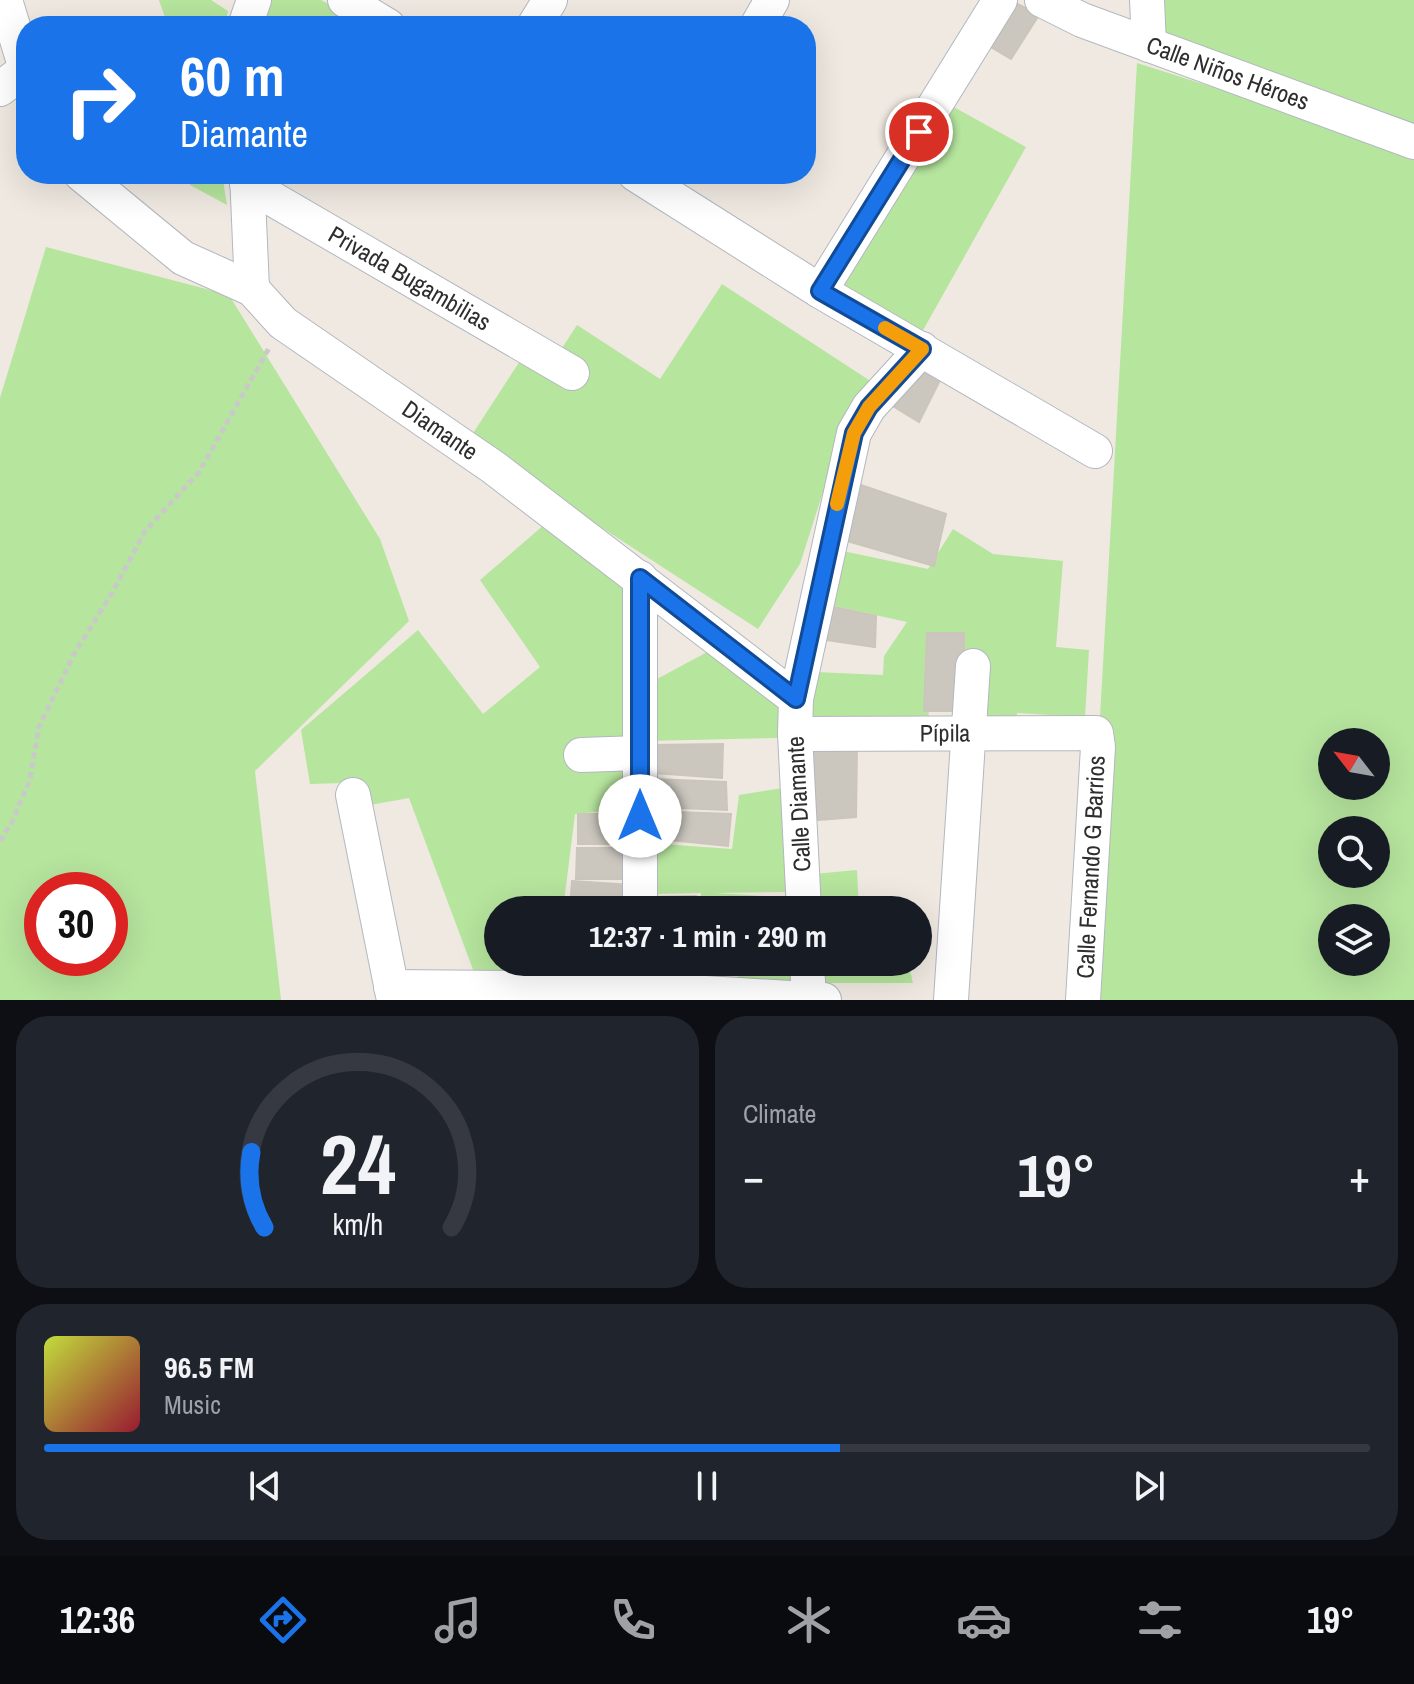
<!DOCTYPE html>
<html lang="en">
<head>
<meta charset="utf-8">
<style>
	:root { --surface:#171b24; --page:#20242c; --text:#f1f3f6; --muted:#9ea1a6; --line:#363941; --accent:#1a73e8 }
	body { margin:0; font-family:"Archivo Narrow",sans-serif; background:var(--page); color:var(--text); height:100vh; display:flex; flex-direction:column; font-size:30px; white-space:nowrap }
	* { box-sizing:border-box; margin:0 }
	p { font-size:26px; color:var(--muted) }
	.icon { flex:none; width:44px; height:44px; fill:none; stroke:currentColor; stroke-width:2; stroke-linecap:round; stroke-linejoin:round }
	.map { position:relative; height:1000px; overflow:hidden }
	.side { display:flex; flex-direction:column; gap:16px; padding:16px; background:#0d0f14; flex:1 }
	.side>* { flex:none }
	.top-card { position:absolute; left:16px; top:16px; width:800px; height:168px; border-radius:32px; box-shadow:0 8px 32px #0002; background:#1a73e8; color:#fff; overflow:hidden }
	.needle { width:52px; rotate:301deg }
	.controls { position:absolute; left:1318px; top:728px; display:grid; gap:16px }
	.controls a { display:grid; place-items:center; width:72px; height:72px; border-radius:50%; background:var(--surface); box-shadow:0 8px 32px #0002; font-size:40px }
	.speed { position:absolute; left:24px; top:872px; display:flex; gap:16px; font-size:40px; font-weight:700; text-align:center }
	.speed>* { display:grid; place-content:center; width:104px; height:104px; border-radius:50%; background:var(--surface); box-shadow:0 8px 32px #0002; line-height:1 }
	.speed .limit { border:12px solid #d22; background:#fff; color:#111 }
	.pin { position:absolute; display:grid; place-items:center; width:68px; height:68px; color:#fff; margin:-34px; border:4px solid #fff; border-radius:50%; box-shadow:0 2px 8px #0007 }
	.me { position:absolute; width:88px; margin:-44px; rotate:0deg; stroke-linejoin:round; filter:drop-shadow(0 0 6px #0008) }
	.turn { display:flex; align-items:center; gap:28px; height:168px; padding:0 32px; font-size:36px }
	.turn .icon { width:104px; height:104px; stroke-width:2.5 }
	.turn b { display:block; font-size:56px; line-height:68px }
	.big { font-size:60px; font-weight:800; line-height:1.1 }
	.side .tile { flex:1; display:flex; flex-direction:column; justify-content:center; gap:12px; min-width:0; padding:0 28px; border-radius:32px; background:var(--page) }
	.side .dial { align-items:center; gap:0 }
	.dial svg { height:208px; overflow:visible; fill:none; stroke:var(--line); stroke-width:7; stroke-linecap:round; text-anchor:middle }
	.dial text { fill:var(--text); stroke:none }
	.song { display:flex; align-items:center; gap:24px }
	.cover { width:96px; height:96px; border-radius:12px; background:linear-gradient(135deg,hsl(70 70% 55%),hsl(350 70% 35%)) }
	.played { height:8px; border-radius:4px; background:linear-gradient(90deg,var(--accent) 60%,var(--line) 60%) }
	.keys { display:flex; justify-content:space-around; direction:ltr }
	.heat { display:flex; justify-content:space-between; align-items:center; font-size:44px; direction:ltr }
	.side .tiles { flex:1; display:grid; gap:16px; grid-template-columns:1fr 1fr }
	.tile:last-child { grid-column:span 2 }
	.trip { position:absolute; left:484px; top:896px; width:448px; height:80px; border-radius:40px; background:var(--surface); box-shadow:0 8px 32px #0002; font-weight:800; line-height:80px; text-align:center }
	.menu { display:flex; height:128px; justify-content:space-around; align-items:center; background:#090b0e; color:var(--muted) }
	.menu .icon { width:56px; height:56px }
	.menu .selected { color:var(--accent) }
	.menu b { font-size:36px; color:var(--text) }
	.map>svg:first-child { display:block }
</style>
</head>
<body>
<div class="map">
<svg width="1414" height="1000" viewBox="0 0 1414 1000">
	<rect width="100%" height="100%" fill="#efe9e1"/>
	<!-- green -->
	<path fill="#b6e59e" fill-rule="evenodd" d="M159,0h52l17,11 -3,15h-57z
		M263,0h58l28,15 -8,11h-85z
		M1155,0h259v142l-265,-97z
		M1137,63l277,88v849h-330zM1332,742h44v44h-44zM1332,830h44v44h-44zM1332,918h44v44h-44z
		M941,100l85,47 -104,185 -85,-47z
		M189,174h33l5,31 -37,-20z
		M46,247l183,48 151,244 29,82 -154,150 26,229h-281v-602zM42,890h68v68h-68z
		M722,284l150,98 -28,44 -44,138 -42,65 -290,-188 61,-94 24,15 24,-37 83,54z
		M545,524l89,72 -8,213 -51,5 -12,96h-65v52h13v10l-36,3 -66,-177 -39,7 -27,-22 -33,1 -9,-54 117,-100 65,84 57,-47 -60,-87z
		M953,529l40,25 70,7 -7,86 33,3 -4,67 -68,-4 -1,16 -62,-3 4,-86 -25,-1 -5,87 -116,-5 3,-49 68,3 1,-19 23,-34 -81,-18 12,-54 90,19z
		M711,650l70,55 -4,33 -130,3 8,-61z
		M783,788l7,104 -76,1 82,5 1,12h-96v-17l-44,1 -8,-51 83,6 7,-54z
		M857,870l2,40h-53l-3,-35z
		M738,962h62l2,22 -64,-1z
		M809,962h99l5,21h-102z"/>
	<!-- building -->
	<path fill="#cbc7bf" stroke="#cbc5ba" stroke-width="2" d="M1010,0l29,15 -28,44 -27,-16z
		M923,361l19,15 -23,46 -31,-19z
		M852,482l94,32 -12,52 -94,-27z
		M830,606l46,10 -1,31 -49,-7z
		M927,633h37v78h-40z
		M723,744l-1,34 -68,-5 -2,-28z
		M801,745h56l-1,72 -50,4z
		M652,779l74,3 1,28 -74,-3z
		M650,811l81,3 -3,32 -78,-8z
		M578,814h51v30h-51z
		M577,848h51l-1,31h-51z
		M572,881l59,4 -2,25h-59z
		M696,896l3,14h-48v-13z
		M564,962h65v12l-66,-1z
		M647,962h68l2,15 -70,-1z"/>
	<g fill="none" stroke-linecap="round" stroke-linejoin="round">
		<defs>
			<g id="minor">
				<path d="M5,0l21,69"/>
				<path d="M345,0l43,26"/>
				<path id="s1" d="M1042,0l40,20 332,122"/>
				<path d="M1147,0l2,45"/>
				<path d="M245,26l9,-26"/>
				<path d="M534,26l16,-26"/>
				<path d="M757,26l15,-26"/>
				<path d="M0,89l26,-20"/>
				<path id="s2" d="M81,174l102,84 69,31 31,34 210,144 303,232"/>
				<path d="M247,174l5,115"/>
				<path d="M635,174l185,117 275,160"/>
				<path id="s3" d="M247,184l325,189"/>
				<path d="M820,291l180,-291"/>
				<path id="s4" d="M795,734l301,-1 2,14 -15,253"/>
				<path d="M581,755l59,-2"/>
				<path d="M353,795l41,205"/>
				<path d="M640,910v-332"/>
				<path d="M804,910l-9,-176 1,-35 58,-266 15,-26 53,-58"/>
				<path d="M807,962l2,38"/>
				<path d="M391,987l248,2 185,11"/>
				<path d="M951,1000l22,-334"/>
			</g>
		</defs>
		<!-- minor casing -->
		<use href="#minor" stroke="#b4b7c1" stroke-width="36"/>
		<!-- path -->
		<path stroke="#c9c9c9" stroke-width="5" stroke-dasharray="6 4" stroke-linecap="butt" d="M0,841l13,-21 17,-41 9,-52 35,-73 38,-61 33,-62 54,-59 70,-124"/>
		<!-- minor -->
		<use href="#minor" stroke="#fff" stroke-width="34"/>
	</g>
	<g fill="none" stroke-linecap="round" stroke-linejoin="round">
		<defs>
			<path id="route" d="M640,816v-238l156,121 58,-266 15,-26 53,-58 -102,-58 99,-159"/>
		</defs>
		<!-- route casing -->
		<use href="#route" stroke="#114b97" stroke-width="20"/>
		<!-- route -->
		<use href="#route" stroke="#1a73e8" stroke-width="14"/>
		<!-- slow -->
		<path stroke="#f59e0b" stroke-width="14" d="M837,504l17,-71 15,-26 53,-58 -37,-21"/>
	</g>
	<g text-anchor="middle" stroke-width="7" stroke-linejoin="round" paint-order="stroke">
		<!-- street labels -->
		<g font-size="24" fill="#2e2e2e" stroke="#fff">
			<text dy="8" stroke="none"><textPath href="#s1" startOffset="200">Calle Niños Héroes</textPath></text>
			<text dy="8" stroke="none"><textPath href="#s3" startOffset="188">Privada Bugambilias</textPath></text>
			<text dy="8" stroke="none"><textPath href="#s2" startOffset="444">Diamante</textPath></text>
			<text dy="8" stroke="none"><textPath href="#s4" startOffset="150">Pípila</textPath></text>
			<text transform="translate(799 804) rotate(-93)" y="8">Calle Diamante</text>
			<text transform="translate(1091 867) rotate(-87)" y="8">Calle Fernando G Barrios</text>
		</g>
	</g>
</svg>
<div class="controls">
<a><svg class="needle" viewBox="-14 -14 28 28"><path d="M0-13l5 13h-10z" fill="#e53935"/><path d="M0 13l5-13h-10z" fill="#9ea1a6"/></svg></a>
<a><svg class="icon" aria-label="search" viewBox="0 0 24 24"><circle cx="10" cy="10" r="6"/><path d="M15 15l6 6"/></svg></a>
<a><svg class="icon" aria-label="layers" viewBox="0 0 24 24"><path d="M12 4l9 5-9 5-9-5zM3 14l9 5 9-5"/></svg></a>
</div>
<div class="speed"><div class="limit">30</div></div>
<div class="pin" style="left:919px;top:132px;background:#d93025"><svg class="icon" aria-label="arrive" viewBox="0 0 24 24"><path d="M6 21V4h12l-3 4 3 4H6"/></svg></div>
<svg class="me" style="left:640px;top:816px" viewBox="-20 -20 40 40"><circle r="19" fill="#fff"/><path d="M0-13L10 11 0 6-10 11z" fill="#1a73e8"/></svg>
<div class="trip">12:37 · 1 min · 290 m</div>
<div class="top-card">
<div class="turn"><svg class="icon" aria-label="right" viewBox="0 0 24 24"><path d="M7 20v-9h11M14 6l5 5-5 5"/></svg><div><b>60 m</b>Diamante</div></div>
</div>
</div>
<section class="side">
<div class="tiles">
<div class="tile dial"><svg viewBox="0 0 100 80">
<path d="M14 69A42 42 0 1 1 86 69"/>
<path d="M14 69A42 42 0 0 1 9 40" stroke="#1a73e8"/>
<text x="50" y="56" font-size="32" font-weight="700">24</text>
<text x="50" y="72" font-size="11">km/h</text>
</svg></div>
<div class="tile"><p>Climate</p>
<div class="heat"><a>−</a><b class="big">19°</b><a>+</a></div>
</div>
<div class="tile">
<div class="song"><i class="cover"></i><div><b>96.5 FM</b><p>Music</p></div></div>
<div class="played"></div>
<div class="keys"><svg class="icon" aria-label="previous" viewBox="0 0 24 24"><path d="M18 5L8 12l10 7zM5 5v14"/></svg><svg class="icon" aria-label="pause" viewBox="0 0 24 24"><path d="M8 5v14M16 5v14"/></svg><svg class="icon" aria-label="next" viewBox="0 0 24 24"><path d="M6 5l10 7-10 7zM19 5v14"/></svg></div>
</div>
</div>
</section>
<nav class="menu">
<b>12:36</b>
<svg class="icon selected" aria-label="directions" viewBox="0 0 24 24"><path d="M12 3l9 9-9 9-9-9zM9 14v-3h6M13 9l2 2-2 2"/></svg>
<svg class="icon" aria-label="music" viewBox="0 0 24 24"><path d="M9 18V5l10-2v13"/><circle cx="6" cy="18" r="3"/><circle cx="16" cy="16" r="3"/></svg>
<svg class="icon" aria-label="phone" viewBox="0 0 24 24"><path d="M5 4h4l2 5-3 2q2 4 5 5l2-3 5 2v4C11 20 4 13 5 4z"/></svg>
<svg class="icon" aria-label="climate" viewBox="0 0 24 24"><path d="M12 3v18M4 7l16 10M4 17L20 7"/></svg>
<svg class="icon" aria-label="car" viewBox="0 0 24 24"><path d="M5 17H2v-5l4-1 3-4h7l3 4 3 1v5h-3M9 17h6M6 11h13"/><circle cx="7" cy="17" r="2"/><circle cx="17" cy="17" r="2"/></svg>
<svg class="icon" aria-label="filters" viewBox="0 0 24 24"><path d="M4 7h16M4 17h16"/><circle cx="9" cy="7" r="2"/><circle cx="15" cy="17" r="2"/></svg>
<b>19°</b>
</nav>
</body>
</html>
